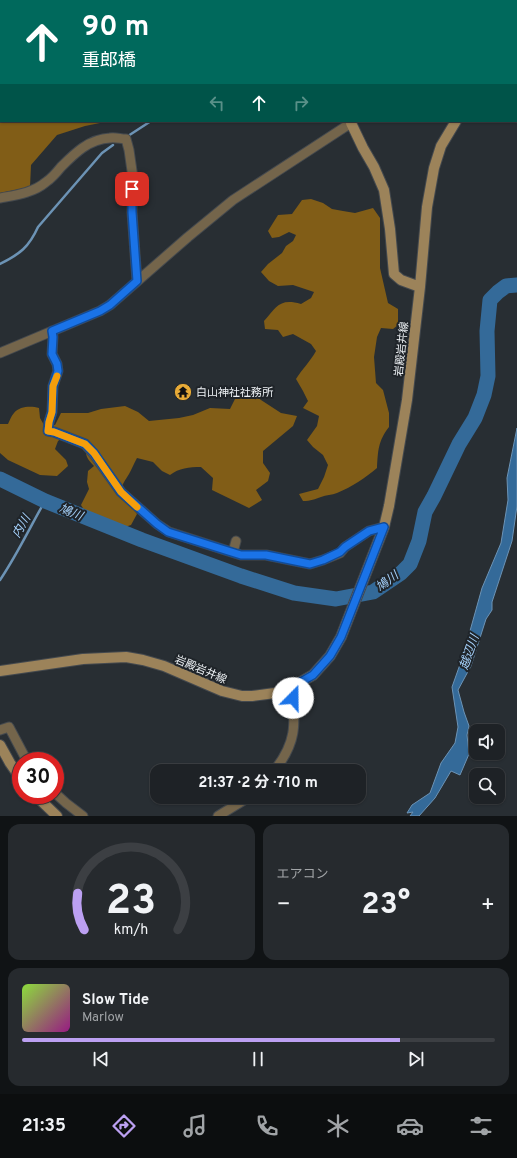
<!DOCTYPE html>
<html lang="ja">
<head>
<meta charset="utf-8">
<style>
	:root { --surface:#1e2226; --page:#262a2e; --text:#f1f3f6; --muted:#a1a4a7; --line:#3c3f43; --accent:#bca0f2 }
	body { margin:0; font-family:Overpass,"Noto Sans JP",sans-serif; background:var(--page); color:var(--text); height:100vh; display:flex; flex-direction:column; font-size:15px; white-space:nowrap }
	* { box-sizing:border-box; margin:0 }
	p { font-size:13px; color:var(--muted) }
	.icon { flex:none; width:22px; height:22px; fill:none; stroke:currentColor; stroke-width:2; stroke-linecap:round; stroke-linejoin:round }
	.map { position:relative; height:816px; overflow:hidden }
	.sheet { display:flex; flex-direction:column; gap:8px; padding:8px; background:#101315; flex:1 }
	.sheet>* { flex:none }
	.banner { position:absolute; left:0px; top:0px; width:517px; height:122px; box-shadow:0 1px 3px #0004,0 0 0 1px var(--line); background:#00695c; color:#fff; overflow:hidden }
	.buttons { position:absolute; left:469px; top:724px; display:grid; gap:8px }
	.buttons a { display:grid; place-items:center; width:36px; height:36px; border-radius:8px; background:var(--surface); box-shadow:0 1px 3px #0004,0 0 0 1px var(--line); font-size:20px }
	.speed { position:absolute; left:12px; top:752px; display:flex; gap:8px; font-size:20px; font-weight:700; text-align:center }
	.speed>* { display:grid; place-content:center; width:52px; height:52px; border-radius:50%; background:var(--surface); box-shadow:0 1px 3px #0004,0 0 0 1px var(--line); line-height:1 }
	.speed .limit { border:6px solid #d22; background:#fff; color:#111 }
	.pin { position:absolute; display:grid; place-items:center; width:34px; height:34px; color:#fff; margin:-17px; border-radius:8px; box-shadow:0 2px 6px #0006 }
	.me { position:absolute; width:44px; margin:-22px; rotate:22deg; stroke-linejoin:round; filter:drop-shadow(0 0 3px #0008) }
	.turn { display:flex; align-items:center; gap:14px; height:84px; padding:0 16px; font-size:18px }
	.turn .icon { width:52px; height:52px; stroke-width:2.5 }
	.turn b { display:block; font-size:28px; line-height:34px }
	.lanes { display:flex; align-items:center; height:38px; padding:0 16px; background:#0003; justify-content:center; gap:20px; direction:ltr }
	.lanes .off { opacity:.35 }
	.big { font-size:30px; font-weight:700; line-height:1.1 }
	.sheet .tile { flex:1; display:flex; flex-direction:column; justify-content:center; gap:6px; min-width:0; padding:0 14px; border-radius:12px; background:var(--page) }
	.sheet .dial { align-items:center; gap:0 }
	.dial svg { height:104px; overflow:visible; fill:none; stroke:var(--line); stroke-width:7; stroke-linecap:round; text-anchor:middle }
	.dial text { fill:var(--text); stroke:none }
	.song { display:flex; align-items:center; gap:12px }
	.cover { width:48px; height:48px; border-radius:6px; background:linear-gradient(135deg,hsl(90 70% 55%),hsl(310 70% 35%)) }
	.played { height:4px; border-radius:2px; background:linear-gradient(90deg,var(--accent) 80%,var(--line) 80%) }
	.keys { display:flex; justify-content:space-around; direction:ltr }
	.heat { display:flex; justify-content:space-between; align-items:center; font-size:22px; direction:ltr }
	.sheet .tiles { flex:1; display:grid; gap:8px; grid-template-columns:1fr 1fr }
	.tile:last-child { grid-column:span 2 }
	.trip { position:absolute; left:150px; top:764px; width:216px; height:40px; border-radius:12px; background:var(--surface); box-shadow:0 1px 3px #0004,0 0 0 1px var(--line); font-weight:700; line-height:40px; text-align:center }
	.tab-bar { display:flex; height:64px; justify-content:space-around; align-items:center; background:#0c0e0f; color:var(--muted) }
	.tab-bar .icon { width:28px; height:28px }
	.tab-bar .active { color:var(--accent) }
	.tab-bar b { font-size:18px; color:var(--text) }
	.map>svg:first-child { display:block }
</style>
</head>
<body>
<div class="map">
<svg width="517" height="816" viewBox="0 0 517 816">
	<rect width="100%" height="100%" fill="#282e33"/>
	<!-- forest -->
	<path fill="#815d17" d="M0,108h1v13h99v2l-15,3 -28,9 -26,30 -1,22 -30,6z
		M311,199l12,4 9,6 11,2 12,2 18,-5 7,10v50l8,35 10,6v16l-5,4 -12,-1 -4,9 -3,20 2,26 7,7 6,23v14c-11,14 -11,24 -12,41 -12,10 -25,19 -40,25 -5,2 -11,2 -16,4 -6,2 -10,4 -18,4l-4,-7 19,-5 6,-12 4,-12 -5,-10 -10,-8 -6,-7 10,-14 2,-10 -16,-8 5,-7 -5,-10 -7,-12c6,-10 14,-17 20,-28l-5,-7 -18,-10 -10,3 -5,-7 -13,-1 -1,-8c13,-14 15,-23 37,-17l10,-6 3,-6 -21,-7 -15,1 -9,-5 -8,-9 7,-8 14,-11 4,-7 7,-5 3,-6 -7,-3 -10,5 -7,1 -4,-7 10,-16 14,-1 10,-14z
		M248,389l13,11 20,13 16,3 -4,10 -30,25v12l7,10 -2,8 -12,9 6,10 -13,8 -37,-18 1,-12 -12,-11c-12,0 -22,1 -31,8l-8,-4 -9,-9 -16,-4c-3,5 -5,11 -8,16 -6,10 -7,9 -8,22l7,6 9,12 -6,11 -9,3 -24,-9 -12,-6 -5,-8 8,-16 -2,-7 1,-11 6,-5c-9,-9 -9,-12 -7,-24l-20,-8 -9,7 -3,8 11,11 2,6 -11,10 -17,-1 -32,-15 -8,-7v-29h8c2,-4 3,-8 6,-11 6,-7 17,-7 25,-5l1,10 4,7h11l6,-12h27l13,-4 24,-3 13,6 11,9 30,-3 14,-3 17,-7 20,1 9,-18z"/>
	<!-- water -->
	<path fill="#346a99" stroke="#6c93b5" d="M517,428v78l-5,35 -20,61v8l-6,9 -15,47 -13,24 6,22 5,14 -2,9 2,19 -9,21 -9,-4 -16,27 -16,18h-9l3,-4 -6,1 5,-8 18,-12 11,-30 14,-20 3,-16 -6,-40 11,-31 19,-68 19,-45 7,-43 -1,-22z"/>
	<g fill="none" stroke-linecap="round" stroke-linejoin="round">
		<!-- stream -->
		<path stroke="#6c93b5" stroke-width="2.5" d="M246,1l1,-1
			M516,83l1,-1
			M128,136l23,-15
			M0,264c20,-10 29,-17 38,-37l64,-74 11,-8
			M0,580c17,-25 30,-53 45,-79"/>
		<!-- river -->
		<path stroke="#346a99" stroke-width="15" d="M0,479l45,22 97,39 99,36 53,17 42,6 37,-7 28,-19 9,-9 9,-23 6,-29 9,-16 25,-52 16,-26 9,-23 4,-19 -1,-45 3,-31 8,-8 8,-6 11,-1"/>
		<defs>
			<path id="street" d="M357,1v-1
				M441,1l1,-1
				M0,198c16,-3 33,-5 46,-16 6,-4 11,-10 15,-15 14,-14 28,-28 49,-29 5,-1 11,1 16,1l3,11 4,28 -1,34 5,69
				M52,331l1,6 -1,17 5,10 1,7 -5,15 -1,26 -3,10 -1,9 6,1 31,12 8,9 28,39 36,32 12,8 56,18 16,5h25l44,9 13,-4 17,-7 5,-6 24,-16 15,-4
				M0,353l100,-42 10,-6 78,-68 45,-37 118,-77 -1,-2
				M233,552l3,-11
				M0,730l9,-3 18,34
				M274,771c24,-30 21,-48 18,-84
				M55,793l11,10 17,13
				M218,816l31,-19"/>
			<path id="secondary" d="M516,71h1
				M351,123l12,25 11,19 10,23 6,39 4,45 7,6 19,7
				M0,671l83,-12 43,-2 17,3 21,6 58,25 20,5h10l23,-3 17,-6 21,-12 17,-19 11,-19 43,-110 5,-21 18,-106 13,-113 7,-80 7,-39 7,-22 15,-25
				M0,745l10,18 11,16
				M35,795l22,21"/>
		</defs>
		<!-- street casing -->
		<use href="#street" stroke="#44494e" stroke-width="11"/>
		<!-- secondary casing -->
		<use href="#secondary" stroke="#44494e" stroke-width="12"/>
		<!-- street -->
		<use href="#street" stroke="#74654b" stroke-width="9"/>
		<!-- secondary -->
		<use href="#secondary" stroke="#9c835a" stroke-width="10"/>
	</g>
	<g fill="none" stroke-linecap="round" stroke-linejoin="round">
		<defs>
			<path id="route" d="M132,189v23l5,69 -27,24 -10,6 -48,20 1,6 -1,17 5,10 1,7 -5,15 -1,26 -3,10 -1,9 6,1 31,12 9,9 27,39 36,32 11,8 57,18 16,5h25l44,9 13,-4 17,-8 5,-5 24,-16 15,-4 -43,110 -11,19 -17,19 -21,12 1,11"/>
		</defs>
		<!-- route casing -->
		<use href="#route" stroke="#114b97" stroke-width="10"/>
		<!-- route -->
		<use href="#route" stroke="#1a73e8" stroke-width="7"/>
		<!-- slow -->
		<path stroke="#f59e0b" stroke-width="7" d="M57,376l-4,10 -1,26 -3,10 -1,9 6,1 31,12 9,9 27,39 16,15"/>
	</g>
	<!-- icons -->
	<defs>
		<symbol id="temple-disc" viewBox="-11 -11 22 22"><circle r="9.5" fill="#e8ab37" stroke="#1f2429"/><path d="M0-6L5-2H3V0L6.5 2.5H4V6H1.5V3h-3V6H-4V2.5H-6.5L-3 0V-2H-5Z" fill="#111"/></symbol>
	</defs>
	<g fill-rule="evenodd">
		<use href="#temple-disc" x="173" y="382" width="20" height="20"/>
	</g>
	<g text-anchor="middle" stroke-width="4" stroke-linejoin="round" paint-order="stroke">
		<!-- street labels -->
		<g font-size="11" fill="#eef2f5" stroke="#1f2429">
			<text transform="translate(401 349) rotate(-84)" y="4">岩殿岩井線</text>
			<text transform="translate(201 669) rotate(23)" y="4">岩殿岩井線</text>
		</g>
		<!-- poi labels -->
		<g font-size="11" fill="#eef2f5" stroke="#1f2429" text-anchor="start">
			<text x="196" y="396">白山神社社務所</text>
		</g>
		<!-- water labels -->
		<g font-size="12" font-style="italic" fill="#a5d1fb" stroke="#1f2429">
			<text transform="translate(71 512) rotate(22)" y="4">鳩川</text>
			<text transform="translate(21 526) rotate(-60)" y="4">内川</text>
			<text transform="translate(387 581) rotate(-37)" y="4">鳩川</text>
			<text transform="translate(469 652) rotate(-71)" y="4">越辺川</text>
		</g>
	</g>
</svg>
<div class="buttons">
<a><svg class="icon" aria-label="sound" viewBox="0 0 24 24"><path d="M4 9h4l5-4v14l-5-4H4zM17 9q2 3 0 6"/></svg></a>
<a><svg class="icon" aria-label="search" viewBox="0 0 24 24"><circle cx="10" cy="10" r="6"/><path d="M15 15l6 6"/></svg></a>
</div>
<div class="speed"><div class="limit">30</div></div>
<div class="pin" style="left:132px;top:189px;background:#d93025"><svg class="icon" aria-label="arrive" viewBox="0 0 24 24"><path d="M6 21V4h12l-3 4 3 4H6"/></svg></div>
<svg class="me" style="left:293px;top:698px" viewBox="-20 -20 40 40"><circle r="19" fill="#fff"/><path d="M0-13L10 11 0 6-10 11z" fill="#1a73e8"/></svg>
<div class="trip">21:37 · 2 分 · 710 m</div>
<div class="banner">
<div class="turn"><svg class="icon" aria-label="ahead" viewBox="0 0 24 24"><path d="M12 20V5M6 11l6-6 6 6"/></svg><div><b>90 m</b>重郎橋</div></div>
<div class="lanes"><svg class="icon off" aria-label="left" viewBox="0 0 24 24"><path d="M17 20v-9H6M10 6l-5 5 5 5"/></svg><svg class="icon" aria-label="ahead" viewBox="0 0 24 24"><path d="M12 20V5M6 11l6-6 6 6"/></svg><svg class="icon off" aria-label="right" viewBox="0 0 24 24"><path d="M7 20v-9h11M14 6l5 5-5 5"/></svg></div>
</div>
</div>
<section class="sheet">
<div class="tiles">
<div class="tile dial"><svg viewBox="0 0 100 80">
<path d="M14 69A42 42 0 1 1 86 69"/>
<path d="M14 69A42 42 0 0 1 9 41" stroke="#bca0f2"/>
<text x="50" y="56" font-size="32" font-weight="700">23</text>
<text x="50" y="72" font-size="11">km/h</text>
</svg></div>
<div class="tile"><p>エアコン</p>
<div class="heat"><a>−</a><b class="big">23°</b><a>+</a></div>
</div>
<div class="tile">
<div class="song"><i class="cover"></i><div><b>Slow Tide</b><p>Marlow</p></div></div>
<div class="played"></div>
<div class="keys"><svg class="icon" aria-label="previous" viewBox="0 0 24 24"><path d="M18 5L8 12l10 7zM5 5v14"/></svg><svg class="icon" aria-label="pause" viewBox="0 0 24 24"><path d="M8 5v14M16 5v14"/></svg><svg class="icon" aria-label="next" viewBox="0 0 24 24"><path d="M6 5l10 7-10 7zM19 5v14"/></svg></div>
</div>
</div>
</section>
<nav class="tab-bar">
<b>21:35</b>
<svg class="icon active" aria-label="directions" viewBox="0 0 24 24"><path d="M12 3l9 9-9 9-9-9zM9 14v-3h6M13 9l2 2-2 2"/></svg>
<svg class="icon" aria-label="music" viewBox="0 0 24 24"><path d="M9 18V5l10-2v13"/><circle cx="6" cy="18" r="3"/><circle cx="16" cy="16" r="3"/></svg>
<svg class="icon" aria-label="phone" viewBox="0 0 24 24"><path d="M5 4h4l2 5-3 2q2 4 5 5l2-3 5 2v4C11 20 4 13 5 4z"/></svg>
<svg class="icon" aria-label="climate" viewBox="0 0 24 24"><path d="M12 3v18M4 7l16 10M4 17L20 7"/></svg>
<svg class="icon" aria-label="car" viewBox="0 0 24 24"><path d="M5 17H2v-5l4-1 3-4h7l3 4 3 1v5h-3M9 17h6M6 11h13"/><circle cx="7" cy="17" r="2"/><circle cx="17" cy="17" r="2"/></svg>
<svg class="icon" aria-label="filters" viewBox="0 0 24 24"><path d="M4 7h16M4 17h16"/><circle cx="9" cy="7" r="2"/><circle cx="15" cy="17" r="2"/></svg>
</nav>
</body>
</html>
